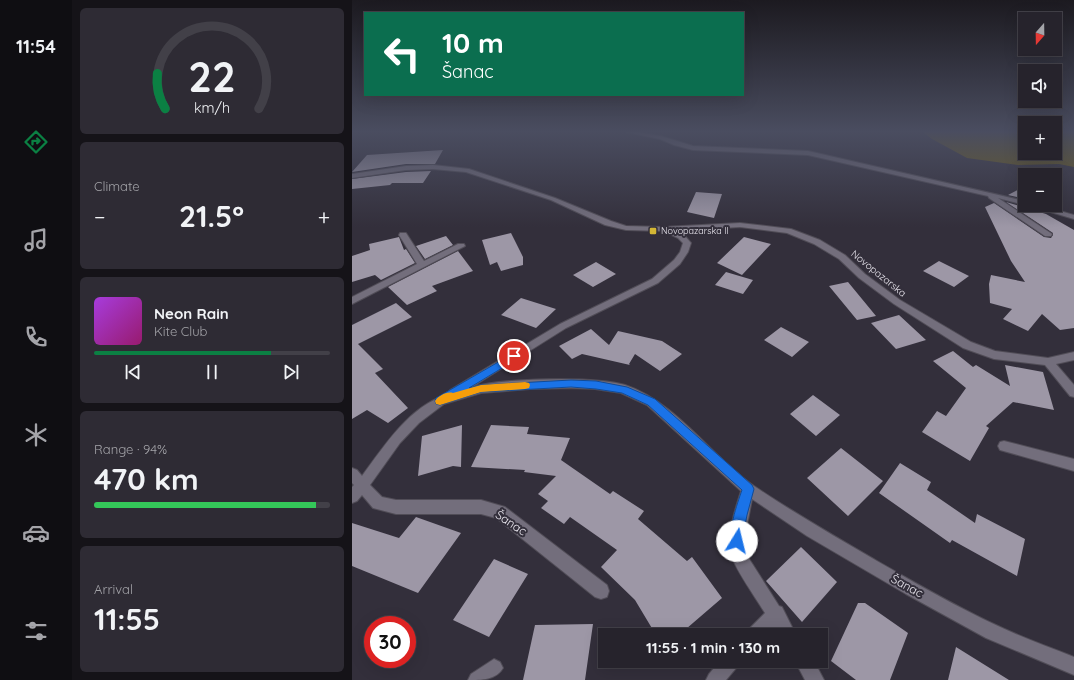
<!DOCTYPE html>
<html lang="en">
<head>
<meta charset="utf-8">
<style>
	:root { --surface:#26232c; --page:#2e2b34; --text:#f1f3f6; --muted:#a4a4a9; --line:#424048; --accent:#0b8043 }
	body { margin:0; font-family:Quicksand,sans-serif; background:var(--page); color:var(--text); height:100vh; display:flex; flex-direction:column; font-size:15px; white-space:nowrap }
	* { box-sizing:border-box; margin:0 }
	p { font-size:13px; color:var(--muted) }
	.icon { flex:none; width:22px; height:22px; fill:none; stroke:currentColor; stroke-width:2; stroke-linecap:round; stroke-linejoin:round }
	.map { position:relative; flex:1; overflow:hidden }
	.panel { display:flex; flex-direction:column; gap:8px; padding:8px; background:#151318; width:280px }
	.panel>* { flex:none }
	.hud { position:absolute; left:12px; top:12px; width:380px; height:84px; border-radius:0px; box-shadow:0 4px 16px #0002,0 0 0 1px var(--line); background:#0b6e4f; color:#fff; overflow:hidden }
	.needle { width:26px; rotate:200deg }
	.buttons { position:absolute; left:666px; top:12px; display:grid; gap:8px }
	.buttons a { display:grid; place-items:center; width:44px; height:44px; border-radius:0px; background:var(--surface); box-shadow:0 4px 16px #0002,0 0 0 1px var(--line); font-size:20px }
	.speed { position:absolute; left:12px; top:616px; display:flex; gap:8px; font-size:20px; font-weight:700; text-align:center }
	.speed>* { display:grid; place-content:center; width:52px; height:52px; border-radius:50%; background:var(--surface); box-shadow:0 4px 16px #0002,0 0 0 1px var(--line); line-height:1 }
	.speed .limit { border:6px solid #d22; background:#fff; color:#111 }
	.pin { position:absolute; display:grid; place-items:center; width:34px; height:34px; color:#fff; margin:-17px; border:2px solid #fff; border-radius:50%; box-shadow:0 1px 4px #0007 }
	.me { position:absolute; width:44px; margin:-22px; rotate:9deg; stroke-linejoin:round; filter:drop-shadow(0 0 3px #0008) }
	.turn { display:flex; align-items:center; gap:14px; height:84px; padding:0 12px; font-size:18px }
	.turn .icon { width:52px; height:52px; stroke-width:2.5 }
	.turn b { display:block; font-size:28px; line-height:34px }
	.big { font-size:30px; font-weight:700; line-height:1.1 }
	.panel .card { flex:1; display:flex; flex-direction:column; justify-content:center; gap:6px; min-width:0; padding:0 14px; border-radius:6px; background:var(--page) }
	.panel .dial { align-items:center; gap:0 }
	.dial svg { height:104px; overflow:visible; fill:none; stroke:var(--line); stroke-width:7; stroke-linecap:round; text-anchor:middle }
	.dial text { fill:var(--text); stroke:none }
	.song { display:flex; align-items:center; gap:12px }
	.cover { width:48px; height:48px; border-radius:6px; background:linear-gradient(135deg,hsl(280 70% 55%),hsl(320 70% 35%)) }
	.played { height:4px; border-radius:2px; background:linear-gradient(90deg,var(--accent) 75%,var(--line) 75%) }
	.keys { display:flex; justify-content:space-around; direction:ltr }
	.heat { display:flex; justify-content:space-between; align-items:center; font-size:22px; direction:ltr }
	.charge { height:6px; border-radius:3px; background:linear-gradient(90deg,#34c759 94%,var(--line) 0) }
	.trip { position:absolute; left:246px; top:628px; width:230px; height:40px; border-radius:0px; background:var(--surface); box-shadow:0 4px 16px #0002,0 0 0 1px var(--line); font-weight:700; line-height:40px; text-align:center }
	main { display:flex; flex:1; min-height:0 }
	.tab-bar { display:flex; flex-direction:column; width:72px; justify-content:space-around; align-items:center; background:#0f0e12; color:var(--muted) }
	.tab-bar .icon { width:28px; height:28px }
	.tab-bar .on { color:var(--accent) }
	.tab-bar b { font-size:18px; color:var(--text) }
	.map>svg:first-child { display:block }
</style>
</head>
<body>
<main>
<nav class="tab-bar">
<b>11:54</b>
<svg class="icon on" aria-label="directions" viewBox="0 0 24 24"><path d="M12 3l9 9-9 9-9-9zM9 14v-3h6M13 9l2 2-2 2"/></svg>
<svg class="icon" aria-label="music" viewBox="0 0 24 24"><path d="M9 18V5l10-2v13"/><circle cx="6" cy="18" r="3"/><circle cx="16" cy="16" r="3"/></svg>
<svg class="icon" aria-label="phone" viewBox="0 0 24 24"><path d="M5 4h4l2 5-3 2q2 4 5 5l2-3 5 2v4C11 20 4 13 5 4z"/></svg>
<svg class="icon" aria-label="climate" viewBox="0 0 24 24"><path d="M12 3v18M4 7l16 10M4 17L20 7"/></svg>
<svg class="icon" aria-label="car" viewBox="0 0 24 24"><path d="M5 17H2v-5l4-1 3-4h7l3 4 3 1v5h-3M9 17h6M6 11h13"/><circle cx="7" cy="17" r="2"/><circle cx="17" cy="17" r="2"/></svg>
<svg class="icon" aria-label="filters" viewBox="0 0 24 24"><path d="M4 7h16M4 17h16"/><circle cx="9" cy="7" r="2"/><circle cx="15" cy="17" r="2"/></svg>
</nav>
<section class="panel">
<div class="card dial"><svg viewBox="0 0 100 80">
<path d="M14 69A42 42 0 1 1 86 69"/>
<path d="M14 69A42 42 0 0 1 8 42" stroke="#0b8043"/>
<text x="50" y="56" font-size="32" font-weight="700">22</text>
<text x="50" y="72" font-size="11">km/h</text>
</svg></div>
<div class="card"><p>Climate</p>
<div class="heat"><a>−</a><b class="big">21.5°</b><a>+</a></div>
</div>
<div class="card">
<div class="song"><i class="cover"></i><div><b>Neon Rain</b><p>Kite Club</p></div></div>
<div class="played"></div>
<div class="keys"><svg class="icon" aria-label="previous" viewBox="0 0 24 24"><path d="M18 5L8 12l10 7zM5 5v14"/></svg><svg class="icon" aria-label="pause" viewBox="0 0 24 24"><path d="M8 5v14M16 5v14"/></svg><svg class="icon" aria-label="next" viewBox="0 0 24 24"><path d="M6 5l10 7-10 7zM19 5v14"/></svg></div>
</div>
<div class="card"><p>Range · 94%</p><b class="big">470 km</b><div class="charge"></div></div>
<div class="card"><p>Arrival</p><b class="big">11:55</b></div>
</section>
<div class="map">
<svg width="722" height="680" viewBox="0 0 722 680">
	<rect width="100%" height="100%" fill="#332f3b"/>
	<!-- forest -->
	<path fill="#705f12" d="M571,132h102v21h30v-21h19v35l-15,-3 -41,1 -51,-7 -35,-19z"/>
	<!-- building -->
	<path fill="#9d97a6" d="M91,150l-8,14h-29l-54,8 15,-17z
		M79,171l-8,12h-31l-2,2 -38,4v-10l54,-7z
		M673,186v13l-17,-4z
		M344,192l26,2 -8,24 -27,-6z
		M654,202l40,12 28,16v98l-14,2 -18,-16 -14,17 -25,-12 9,-10 -22,-6 -1,-19 2,-9 34,7 -14,-21 -26,-54 9,-4 50,34 7,1 2,-3v-2z
		M159,233l12,24v8l-22,6 -4,-9 -7,3 -8,-25z
		M94,236l7,9 -28,14 -9,-13z
		M47,237l5,13 2,-1 9,14 -34,17 -6,-5 -23,7v-26l18,-6 -1,-6z
		M392,237l27,7 -29,31 -25,-12z
		M106,251l15,20 -41,15 5,5 -30,14 -19,-18z
		M587,261l30,15 -15,11 -31,-16z
		M244,262l20,12 -23,13 -20,-12z
		M374,272l27,8 -10,14 -28,-9z
		M496,282l28,34 -19,4 -28,-34z
		M169,298l35,11 -20,19 -35,-13z
		M44,303l16,14 -54,27 25,25 -8,4 33,35 -20,15 -21,-13 -15,9v-94z
		M547,315l27,25 -30,9 -25,-26z
		M429,327l28,15 -17,15 -28,-17z
		M239,329l18,16 9,-14 44,10 20,13 -22,17 -25,-17 -6,10 1,1 -48,-11 -10,5 -13,-13z
		M601,351l20,16 3,-2 34,21 -5,-21 38,7 11,38 -41,-8 -27,24 3,2 -19,33 -48,-29 15,-21 9,5 20,-28 -33,-27z
		M461,395l27,20 -24,21 -26,-22z
		M110,425l-1,42 -8,-1 -35,10 4,-40z
		M139,425l38,2 -2,7 43,4 -9,22 49,34 3,-3 31,20 -6,8 49,42 5,-4 30,41 -43,37h-23l-21,-35 -34,-33 16,-17 -47,-33 -6,7 -23,-16 7,-7 -10,-7 18,-18 -32,-4 1,-2 -54,-3z
		M489,448l42,33 -35,35 -41,-38z
		M548,463l31,19 -4,8 48,33 2,-9 48,25 -8,37 -65,-36 -2,3 -71,-50z
		M64,517l45,16 -43,60 -66,-27v-43l47,15z
		M449,547l36,35 -35,40 -36,-41z
		M142,559l34,15 -39,63 -36,-17z
		M506,603h7l43,30 -18,47h-34l-25,-19z
		M241,624l-8,56h-62l12,-55z
		M604,647l53,33h-61z"/>
	<g fill="none" stroke-linecap="round" stroke-linejoin="round">
		<defs>
			<path id="minor" d="M274,132h11l24,4 32,10 115,5 217,50v4l-27,-7 54,36 -1,2h-6l-56,-38 -1,-2 -180,-41 -115,-5 -19,-5 -14,-6z
				M81,165l36,4 86,29 56,23 15,5 37,1 77,-4 51,6 29,11 25,15 20,19 35,26 71,42 24,9 53,7 26,-6v8l-18,4 18,21v12l-4,-1 -25,-31 -51,-6 -31,-11 -69,-44 -35,-26 -20,-19 -25,-15 -27,-11 -47,-6 -67,4 11,4 7,8 -3,9 -8,12 -22,19 -92,45 -94,59c31,-9 123,-11 153,-2 51,17 86,71 129,101 40,27 82,51 123,75 40,23 80,46 121,65 25,12 51,21 76,31v18l-88,-37 -80,-44 -99,-58 -55,-37 -8,42 2,13 33,52 3,1 14,28h-17l-5,-8 -8,8h-19l2,-6 16,-16c-9,-15 -28,-41 -33,-56 -7,-20 3,-46 9,-66l-94,-86 -26,-12 -26,-4 -24,-1 -41,1 -49,4 -37,11 -25,19 -19,20 -30,42 12,12 14,3h85l24,7 102,78 2,6 -2,6 -6,2 -6,-2 -99,-79 -15,-4h-85l-23,-6 -11,-13 -5,6 -5,2v-16l2,-2 -2,-2v-15l5,2 5,6c23,-31 48,-71 87,-82l1,-4 110,-66 92,-45 22,-19 6,-8 3,-9 -5,-5 -15,-7 -37,-1 -21,-5 -54,-25 -85,-28 -33,-3 -27,1 -54,8v-4l54,-8z
				M675,205h12l35,10v4z
				M48,233h6l18,28 34,-17h6l1,2 -113,58v-7l65,-33 -18,-29z
				M652,441l70,18v12l-74,-21 -2,-4 2,-4z
				M142,659l6,3 3,6c-7,12 -21,12 -35,12l3,-6z
				M368,661h20l-3,6 -11,13h-20l3,-6z
				M443,661h19l10,19h-19z"/>
		</defs>
		<!-- minor casing -->
		<use href="#minor" stroke="#514d57" stroke-width="2"/>
		<!-- minor -->
		<use href="#minor" fill="#736e7c" fill-rule="evenodd"/>
	</g>
	<!-- sky -->
	<linearGradient id="sky" x2="0" y2="1"><stop stop-color="#1c1a20"/><stop offset="0.58" stop-color="#4a4d60"/><stop offset="1" stop-color="#4a4d60" stop-opacity="0"/></linearGradient>
	<rect width="722" height="227" fill="url(#sky)"/>
	<!-- route -->
	<path fill="#1a73e8" stroke="#114b97" d="M162,353l5,3 -2,3 -48,29 12,-3 90,-5 25,1 31,6 28,12 97,86 2,4 -7,26 -6,31 -4,2 -5,-2c-5,-13 5,-42 10,-56l-94,-85 -26,-12 -26,-4 -25,-2 -90,5 -41,13 -4,-1 -1,-3 1,-3z"/>
	<!-- slow -->
	<path fill="#f59e0b" d="M173,382l4,1 1,2 -1,3 -4,1 -44,3 -41,13 -4,-1 -1,-3c3,-5 12,-10 18,-8l28,-8z"/>
	<!-- markers -->
	<rect fill="#d3b635" stroke="#332f3b" stroke-width="1.5" x="297" y="227" width="8" height="8" rx="2"/>
	<g text-anchor="middle" stroke-width="4" stroke-linejoin="round" paint-order="stroke">
		<!-- far-poi labels -->
		<g font-size="9" fill="#e9e6ee" stroke="#332f3b" text-anchor="start">
			<text x="309" y="234">Novopazarska II</text>
		</g>
		<!-- street labels -->
		<g font-size="10" fill="#e9e6ee" stroke="#332f3b">
			<text transform="translate(527 273) rotate(39)" y="4">Novopazarska</text>
		</g>
		<!-- near-street labels -->
		<g font-size="12" fill="#e9e6ee" stroke="#332f3b">
			<text transform="translate(159 523) rotate(34)" y="4">Šanac</text>
			<text transform="translate(555 586) rotate(29)" y="4">Šanac</text>
		</g>
	</g>
</svg>
<div class="buttons">
<a><svg class="needle" viewBox="-14 -14 28 28"><path d="M0-13l5 13h-10z" fill="#e53935"/><path d="M0 13l5-13h-10z" fill="#a4a4a9"/></svg></a>
<a><svg class="icon" aria-label="sound" viewBox="0 0 24 24"><path d="M4 9h4l5-4v14l-5-4H4zM17 9q2 3 0 6"/></svg></a>
<a>+</a>
<a>−</a>
</div>
<div class="speed"><div class="limit">30</div></div>
<div class="pin" style="left:162px;top:356px;background:#d93025"><svg class="icon" aria-label="arrive" viewBox="0 0 24 24"><path d="M6 21V4h12l-3 4 3 4H6"/></svg></div>
<svg class="me" style="left:385px;top:541px" viewBox="-20 -20 40 40"><circle r="19" fill="#fff"/><path d="M0-13L10 11 0 6-10 11z" fill="#1a73e8"/></svg>
<div class="trip">11:55 · 1 min · 130 m</div>
<div class="hud">
<div class="turn"><svg class="icon" aria-label="left" viewBox="0 0 24 24"><path d="M17 20v-9H6M10 6l-5 5 5 5"/></svg><div><b>10 m</b>Šanac</div></div>
</div>
</div>
</main>
</body>
</html>
